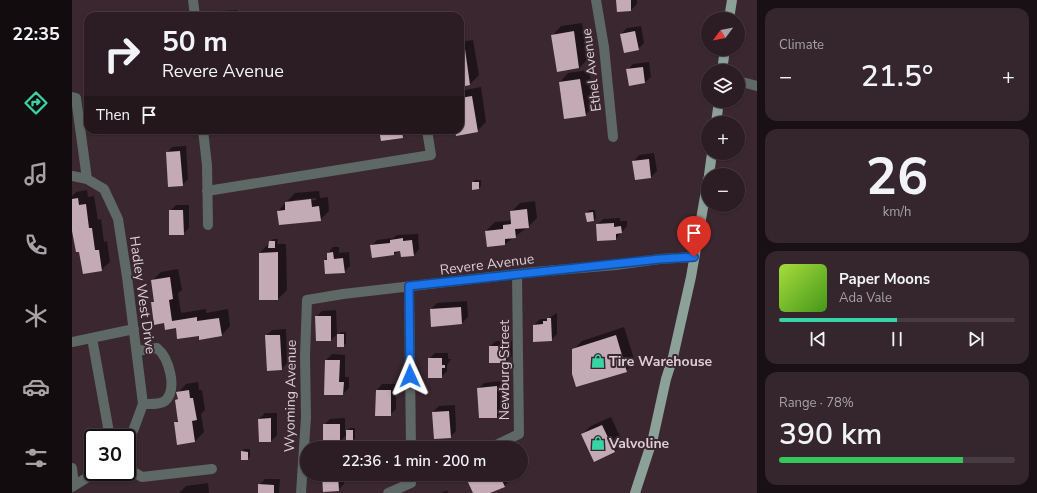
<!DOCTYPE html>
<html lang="en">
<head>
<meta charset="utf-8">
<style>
	:root { --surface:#2c1d24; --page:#34262c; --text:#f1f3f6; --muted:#a6a2a6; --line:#483b41; --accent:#39d4a5 }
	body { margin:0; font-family:"Nunito Sans",sans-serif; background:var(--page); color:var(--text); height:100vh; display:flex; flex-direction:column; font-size:15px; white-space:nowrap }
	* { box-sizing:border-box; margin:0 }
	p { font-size:13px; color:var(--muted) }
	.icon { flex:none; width:22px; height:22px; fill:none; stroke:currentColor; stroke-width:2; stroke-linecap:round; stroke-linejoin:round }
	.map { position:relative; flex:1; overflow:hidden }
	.sheet { display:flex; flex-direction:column; gap:8px; padding:8px; background:#181014; width:280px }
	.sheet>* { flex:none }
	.guide { position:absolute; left:12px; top:12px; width:380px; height:122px; border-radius:12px; box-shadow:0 1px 3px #0004,0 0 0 1px var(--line); background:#2c1d24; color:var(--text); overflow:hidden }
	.needle { width:26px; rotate:238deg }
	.controls { position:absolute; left:629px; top:12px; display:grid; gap:8px }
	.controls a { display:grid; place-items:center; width:44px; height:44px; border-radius:50%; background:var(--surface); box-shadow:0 1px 3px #0004,0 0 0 1px var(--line); font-size:20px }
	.speed { position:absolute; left:12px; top:429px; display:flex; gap:8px; font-size:20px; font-weight:700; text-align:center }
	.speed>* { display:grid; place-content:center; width:52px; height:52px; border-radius:50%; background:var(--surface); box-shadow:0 1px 3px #0004,0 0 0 1px var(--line); line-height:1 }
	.speed .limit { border:2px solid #111; border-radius:6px; background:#fff; color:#111 }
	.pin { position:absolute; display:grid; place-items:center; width:34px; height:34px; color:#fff; margin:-41px -17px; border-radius:50% 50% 50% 0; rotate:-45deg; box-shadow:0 0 4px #0007 }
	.pin .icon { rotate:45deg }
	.me { position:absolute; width:44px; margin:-22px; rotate:359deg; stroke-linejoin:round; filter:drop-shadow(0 0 3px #0008) }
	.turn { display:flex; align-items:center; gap:14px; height:84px; padding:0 12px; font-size:18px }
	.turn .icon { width:52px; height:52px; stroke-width:2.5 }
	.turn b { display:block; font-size:28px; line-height:34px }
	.then { display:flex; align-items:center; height:38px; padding:0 12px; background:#0003; gap:8px; font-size:15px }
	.big { font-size:30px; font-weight:600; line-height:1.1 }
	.sheet .tile { flex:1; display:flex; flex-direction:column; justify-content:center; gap:6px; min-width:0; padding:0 14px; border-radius:12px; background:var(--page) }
	.sheet .dial { align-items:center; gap:0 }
	.dial b { font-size:52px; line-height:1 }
	.song { display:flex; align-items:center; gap:12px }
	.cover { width:48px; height:48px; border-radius:6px; background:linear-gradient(135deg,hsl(80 70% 55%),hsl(100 70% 35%)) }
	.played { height:4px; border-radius:2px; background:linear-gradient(90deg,var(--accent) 50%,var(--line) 50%) }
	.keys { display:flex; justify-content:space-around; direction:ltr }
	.heat { display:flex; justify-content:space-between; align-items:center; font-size:22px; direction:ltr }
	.charge { height:6px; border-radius:3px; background:linear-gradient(90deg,#34c759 78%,var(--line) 0) }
	.trip { position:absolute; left:228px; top:441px; width:228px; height:40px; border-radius:20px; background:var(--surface); box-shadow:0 1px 3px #0004,0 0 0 1px var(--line); font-weight:600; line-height:40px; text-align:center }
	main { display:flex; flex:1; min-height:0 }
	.dock { display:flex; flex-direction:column; width:72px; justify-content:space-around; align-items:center; background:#120c0e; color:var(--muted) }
	.dock .icon { width:28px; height:28px }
	.dock .active { color:var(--accent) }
	.dock b { font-size:18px; color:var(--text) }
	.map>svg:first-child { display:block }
</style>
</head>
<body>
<main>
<nav class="dock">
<b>22:35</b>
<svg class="icon active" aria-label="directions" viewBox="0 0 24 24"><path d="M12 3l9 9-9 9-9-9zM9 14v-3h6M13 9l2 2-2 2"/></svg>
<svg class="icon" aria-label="music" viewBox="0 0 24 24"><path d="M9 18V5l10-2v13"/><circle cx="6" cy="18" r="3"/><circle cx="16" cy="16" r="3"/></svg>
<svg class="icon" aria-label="phone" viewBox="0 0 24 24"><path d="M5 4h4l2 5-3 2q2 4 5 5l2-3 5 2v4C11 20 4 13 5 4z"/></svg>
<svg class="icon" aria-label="climate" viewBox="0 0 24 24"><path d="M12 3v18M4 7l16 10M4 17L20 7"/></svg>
<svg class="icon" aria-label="car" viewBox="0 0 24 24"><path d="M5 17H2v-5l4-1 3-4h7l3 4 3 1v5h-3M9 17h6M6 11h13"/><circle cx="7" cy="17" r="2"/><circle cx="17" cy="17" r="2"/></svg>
<svg class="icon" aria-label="filters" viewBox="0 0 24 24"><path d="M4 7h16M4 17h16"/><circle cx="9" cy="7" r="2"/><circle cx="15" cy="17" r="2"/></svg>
</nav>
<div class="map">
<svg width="685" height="493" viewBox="0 0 685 493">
	<rect width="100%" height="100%" fill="#3a2730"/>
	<!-- shadow -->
	<path fill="#0007" fill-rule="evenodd" d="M545,0h20v4l-6,6z
		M165,10v6h-22l6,-5z
		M510,23l6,36 -9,9 -26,-33 8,-9z
		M569,26l3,17 -6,6 -17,-15 6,-6z
		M401,40l6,35 -9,9 -10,2v-44z
		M577,62l2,15 -6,5 -18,-12 6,-6z
		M517,70l5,36 -9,9 -25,-33 8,-9z
		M409,87l5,35 -9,9 -21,-1h4v-39z
		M308,130h30l-8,7z
		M114,146l2,33 -6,6 -15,-32 5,-6z
		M582,153l3,18 -6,6 -15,2 -2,-18 5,-6z
		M403,180h6v6l-2,2 -6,-5z
		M15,190l1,7 6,-1 4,24 3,-1 3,23 3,-1 3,21 -9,8 -21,-19 -8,-21v-34l4,-4z
		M247,191l1,7 8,-1 1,14 -9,9 -42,-9 17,-18zM244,198v2l-25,2 3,-2z
		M463,201l2,17 -9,9 -23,17 -17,2 -2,-15 9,-9 14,-1 2,-3v-6l9,-9z
		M104,205h13v23l-6,6 -13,-23z
		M517,210h6l1,8 -2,2 -7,-7z
		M548,218v3h7v5l-11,13 -19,-14 6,-6z
		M346,234l1,15 -5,6 -13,-5 -7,4 -23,-8 6,-6 16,-2 4,-3z
		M201,239h5l-1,5h9l1,46 -9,9 -18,-46z
		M261,247h6v6l10,-1 1,14 -6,6 -19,-12 3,-3v-4z
		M106,269l4,21 -4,3 3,20 25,-4v4l22,-4 2,17 -8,9 -22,-1 -35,-12 -13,-19 3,-3 -3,-19 9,-9z
		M395,301l1,16 -6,6 -31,-14 6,-6z
		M264,310l1,24 -6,6h-14l-1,-23 6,-6z
		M485,313v21l-6,6 -17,-15 6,-6h7z
		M552,327l11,35 -9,9 -53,-21 9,-9z
		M214,329l1,34 -5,6 -16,-33 6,-6z
		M269,332h5v11l-3,3 -5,-11z
		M424,341h16v15l-6,6 -16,-16z
		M363,353h13v6h3l-4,6v6l-6,6 -12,-18z
		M260,354l13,1v22h4v11l-6,6 -17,-34z
		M430,381l1,30 -6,6 -19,-28 6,-6z
		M126,382l1,8h3l3,20 -4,4 3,18 -9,9 -20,-18 4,-5 -3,-18 2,-2v-5l8,-9z
		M310,384h14v25l-6,6 -13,-25z
		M383,405l1,26 -6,6 -17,-25 6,-6z
		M193,413h12v22l-6,6h-12v-22z
		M539,417l12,26 -9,9 -32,-18 9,-8z
		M273,418v14l5,-4h5v10l-3,3 -5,-7 -8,9 4,-1v6h-22l5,-6 -2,-17 6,-6z
		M172,449h6v8l-3,2 -5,-7z
		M251,474h21v10l-6,6z
		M402,474h38l1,3 -9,9 -16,7h-14l-6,-13z
		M193,479h15l-1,14h-20v-8z
		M136,483l1,10h-30l7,-7z
		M375,490l1,3h-7z"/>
	<!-- building -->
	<path fill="#c3aab5" d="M544,0h15v11l-14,1z
		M502,31l5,37 -22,4 -6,-37z
		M563,31l4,19 -15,3 -4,-19z
		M388,49h5l5,36 -10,2z
		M571,67l2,16 -16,3 -3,-17z
		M508,79l6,37 -22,3 -5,-37z
		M400,96l6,36 -22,4 -1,-6h5v-32z
		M307,130h23l1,8 -22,3z
		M108,151l3,35 -15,1 -2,-35z
		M577,159l2,19 -16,2 -3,-19z
		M400,182h7v7l-7,1z
		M6,198l1,7 7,-1 3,24h3l3,22h4l3,21 -19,3 -4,-22h-3l-4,-21v-32z
		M239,199l1,8 7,-1 2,15 -42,4 -2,-14 8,-1v-8z
		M455,209l2,19 -14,1 1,9 -11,1v6l-18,2 -2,-16 18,-2v-4l8,-1 -1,-13z
		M97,210h14l1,25h-15z
		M521,212l1,9 -7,1 -2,-9z
		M542,223v4l7,-1 1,7 -6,1v6l-19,1 -1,-17z
		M331,238v3l9,-1 2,16 -13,1 -1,-6 -6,1v3l-22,3 -2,-13 20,-2v-3z
		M197,241h6v7h-7z
		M206,252v48h-19v-47z
		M261,252l1,7 9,-1 2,15 -20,1 -1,-14h3v-7z
		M98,277l3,22 -4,1 3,21 25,-4v4l22,-3 3,18 -23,4v-4l-22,3 -1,-11 -11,2 -1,-7 -10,2 -3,-23h3l-3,-22z
		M389,307l1,17 -31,3 -1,-18z
		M243,316h16v25h-15z
		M475,318h4l1,23 -19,1v-17l10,-1v-3h4z
		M265,334h7v13h-7z
		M193,335h15l2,35 -15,1z
		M544,335l11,37 -51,15 -4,-13v-25z
		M417,346h17v17h-17z
		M356,358h14v7h3v3h-3v10h-14z
		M253,360h15l-1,22h5l-1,13h-19z
		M425,386v32h-18l-2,-30z
		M117,390l1,8h3l4,22 -5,1 3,21 -18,3 -3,-23h4l-3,-22 3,-1 -2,-7z
		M304,390h15v26h-16z
		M377,411l2,27 -17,1 -2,-27z
		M199,418v24h-12l-1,-23z
		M251,424h17v19h-17z
		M530,425l13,27 -21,10 -13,-28z
		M274,430h7v12h-7z
		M169,451l7,1v8h-7z
		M250,474h16l1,17 -16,1z
		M406,474h21l6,13 -15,6h-17l-6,-13z
		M186,484l16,1v8h-16z"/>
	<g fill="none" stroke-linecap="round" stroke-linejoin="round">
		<!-- minor -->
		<path stroke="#5e6864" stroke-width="10" d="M121,0l2,16
			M524,0l8,47 9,90
			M666,81l19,5
			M0,97l4,1 11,81
			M131,130l4,35 1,60
			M0,176l15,3 17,10 14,30 9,58 16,127 -10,27 -6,9
			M135,191l224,-36 -4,-25
			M337,286l2,162
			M20,338l18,100
			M0,342l62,-13
			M65,351l20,-3c12,10 21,41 8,53 -6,4 -15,3 -22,3
			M418,448l29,-14 -2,-160
			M0,468l2,17
			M55,468l15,9 70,-8
			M0,487l24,-15
			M229,493l5,-76 -1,-61 2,-56 36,-6 191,-22 82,-7 44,-6 34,-2
			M316,493l23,-10v-9"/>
		<!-- major -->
		<path stroke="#8ca299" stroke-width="10" d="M657,19l3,-19
			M650,71l3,-22
			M644,123l3,-22
			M637,175l3,-22
			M563,493l18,-55 13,-59 7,-22 18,-80 17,-98"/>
	</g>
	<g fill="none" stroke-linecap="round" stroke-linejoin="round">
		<defs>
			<path id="route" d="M338,376l-1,-90 251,-27 34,-2"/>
		</defs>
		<!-- route casing -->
		<use href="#route" stroke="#114b97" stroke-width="10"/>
		<!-- route -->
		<use href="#route" stroke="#1a73e8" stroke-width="7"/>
	</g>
	<!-- icons -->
	<defs>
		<symbol id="shop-bare" viewBox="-9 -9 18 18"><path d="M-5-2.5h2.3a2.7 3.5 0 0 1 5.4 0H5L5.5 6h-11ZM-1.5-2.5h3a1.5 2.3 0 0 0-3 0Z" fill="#39d4a5" stroke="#3a2730" stroke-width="2.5" paint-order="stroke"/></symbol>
	</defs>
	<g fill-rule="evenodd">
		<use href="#shop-bare" x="516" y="351" width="20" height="20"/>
		<use href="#shop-bare" x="516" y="433" width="20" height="20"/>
	</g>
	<g text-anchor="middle" stroke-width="4" stroke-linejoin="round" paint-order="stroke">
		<!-- street labels -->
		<g font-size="14" fill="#dbced4" stroke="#3a2730">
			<text transform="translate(519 70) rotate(-97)" y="5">Ethel Avenue</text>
			<text transform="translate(415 264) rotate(-7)" y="5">Revere Avenue</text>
			<text transform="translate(71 295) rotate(82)" y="5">Hadley West Drive</text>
			<text transform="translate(432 370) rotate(-90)" y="5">Newburg Street</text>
			<text transform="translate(218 396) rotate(-89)" y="5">Wyoming Avenue</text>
		</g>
		<!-- poi labels -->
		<g font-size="14" font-weight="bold" fill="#dbced4" stroke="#3a2730" text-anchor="start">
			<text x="537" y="366">Tire Warehouse</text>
			<text x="537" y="448">Valvoline</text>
		</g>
	</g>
</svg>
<div class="controls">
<a><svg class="needle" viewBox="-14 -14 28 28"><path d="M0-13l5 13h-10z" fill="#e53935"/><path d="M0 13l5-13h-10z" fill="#a6a2a6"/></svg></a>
<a><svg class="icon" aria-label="layers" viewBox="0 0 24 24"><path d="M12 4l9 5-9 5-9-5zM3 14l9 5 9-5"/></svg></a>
<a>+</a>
<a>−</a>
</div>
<div class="speed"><div class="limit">30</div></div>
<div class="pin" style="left:622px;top:257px;background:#d93025"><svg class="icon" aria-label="arrive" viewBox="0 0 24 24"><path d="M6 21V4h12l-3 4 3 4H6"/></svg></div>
<svg class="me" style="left:338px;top:376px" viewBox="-20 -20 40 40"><path d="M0-17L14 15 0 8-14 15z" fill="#1a73e8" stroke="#fff" stroke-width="4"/></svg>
<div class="trip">22:36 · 1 min · 200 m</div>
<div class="guide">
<div class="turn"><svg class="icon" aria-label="right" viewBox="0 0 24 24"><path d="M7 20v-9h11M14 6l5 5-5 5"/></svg><div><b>50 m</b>Revere Avenue</div></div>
<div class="then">Then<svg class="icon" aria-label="arrive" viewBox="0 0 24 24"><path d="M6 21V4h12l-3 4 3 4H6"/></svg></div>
</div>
</div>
<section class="sheet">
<div class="tile"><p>Climate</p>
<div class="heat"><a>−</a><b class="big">21.5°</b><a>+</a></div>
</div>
<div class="tile dial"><b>26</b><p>km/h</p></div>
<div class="tile">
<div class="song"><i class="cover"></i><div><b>Paper Moons</b><p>Ada Vale</p></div></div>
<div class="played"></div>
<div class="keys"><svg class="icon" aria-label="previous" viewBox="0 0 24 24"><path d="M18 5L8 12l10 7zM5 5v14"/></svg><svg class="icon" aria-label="pause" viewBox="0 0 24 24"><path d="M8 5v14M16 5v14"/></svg><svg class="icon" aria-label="next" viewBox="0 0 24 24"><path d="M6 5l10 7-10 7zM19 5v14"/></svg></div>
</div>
<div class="tile"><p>Range · 78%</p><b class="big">390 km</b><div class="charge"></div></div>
</section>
</main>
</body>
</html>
